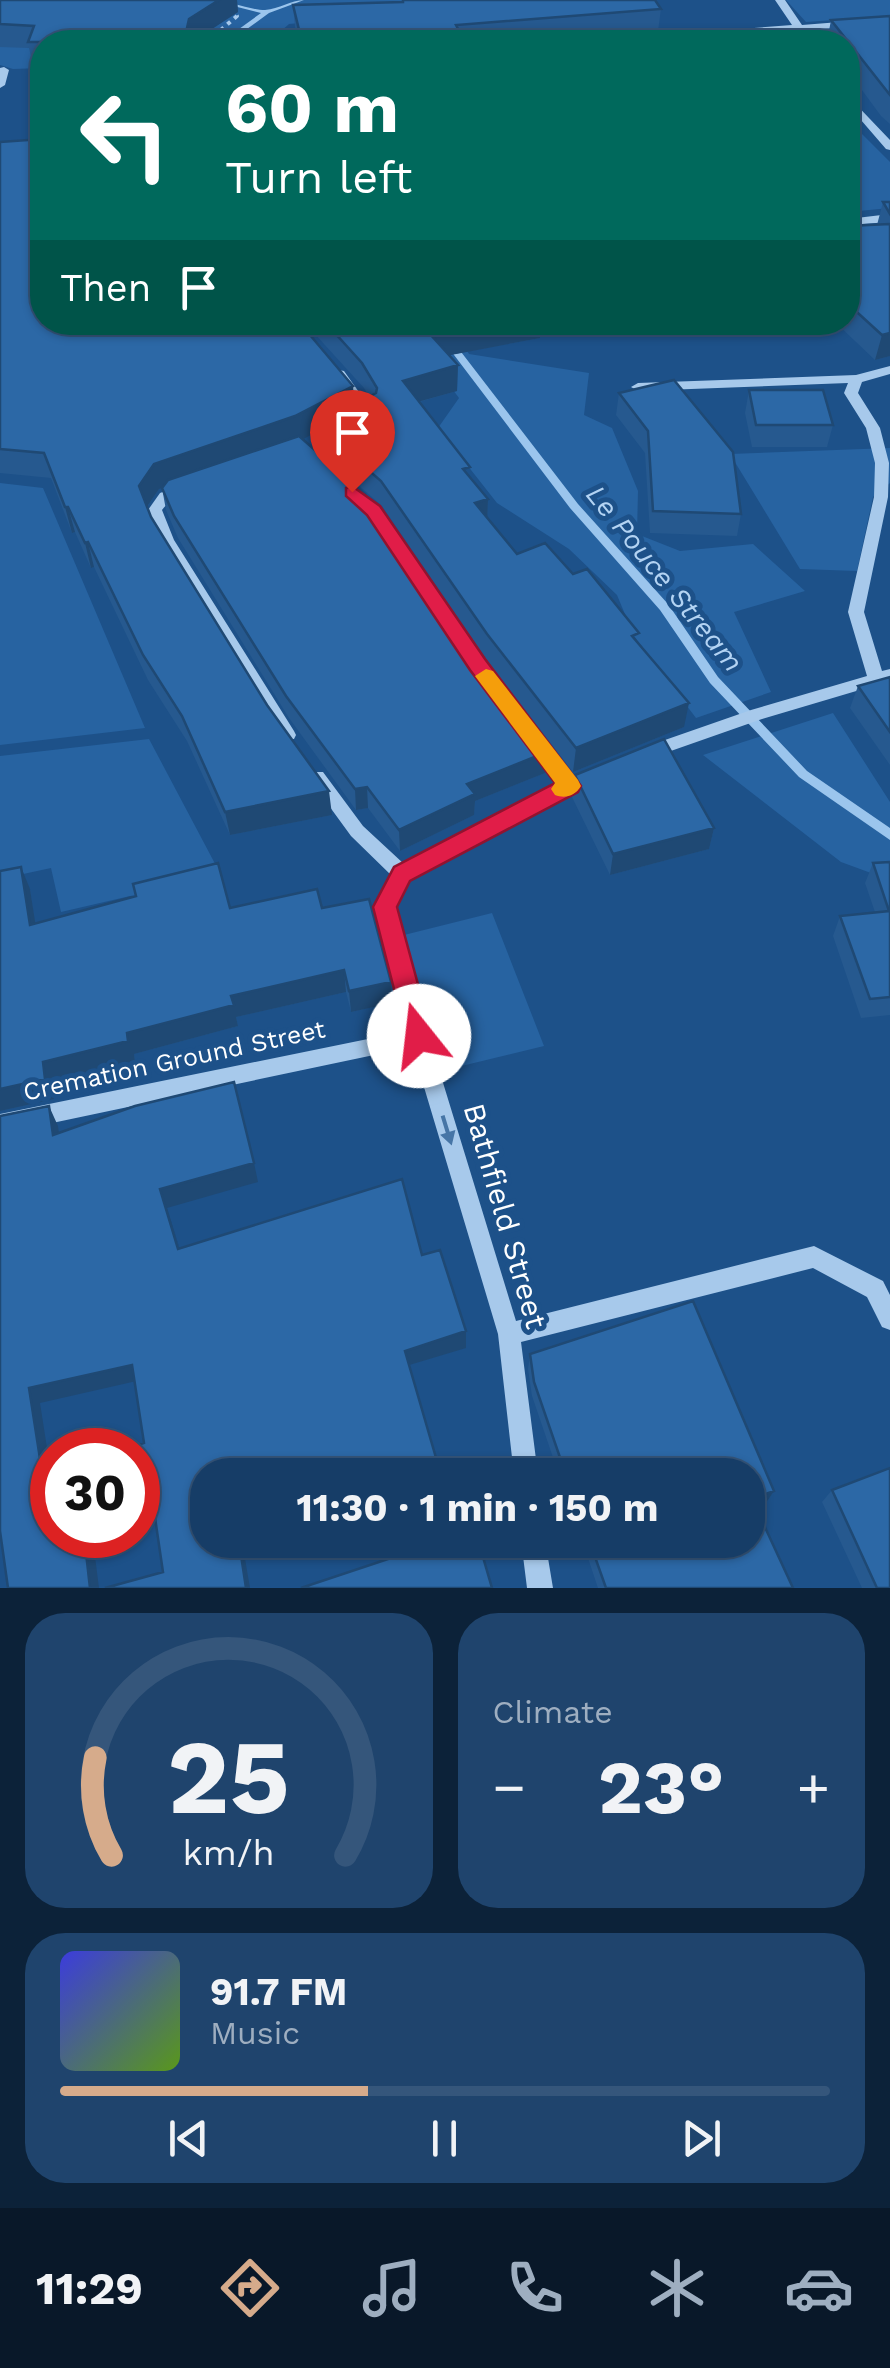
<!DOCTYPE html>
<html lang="en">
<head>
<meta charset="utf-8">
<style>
	:root { --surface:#163d67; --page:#1f446d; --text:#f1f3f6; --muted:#9eaec0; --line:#35567b; --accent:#d6ab8b }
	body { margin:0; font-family:"Work Sans",sans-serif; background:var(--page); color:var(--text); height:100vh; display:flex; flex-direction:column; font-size:38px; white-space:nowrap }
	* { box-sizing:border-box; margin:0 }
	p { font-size:32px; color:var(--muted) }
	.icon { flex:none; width:55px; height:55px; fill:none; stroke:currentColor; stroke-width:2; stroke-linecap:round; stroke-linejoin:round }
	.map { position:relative; height:1588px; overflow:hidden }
	.drawer { display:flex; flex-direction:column; gap:25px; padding:25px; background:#0c2239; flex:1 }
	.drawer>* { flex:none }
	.banner { position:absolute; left:30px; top:30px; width:830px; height:305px; border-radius:40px; box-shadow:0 2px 8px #0004,0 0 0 2px var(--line); background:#00695c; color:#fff; overflow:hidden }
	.speed { position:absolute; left:30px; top:1428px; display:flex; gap:20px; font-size:50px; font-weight:700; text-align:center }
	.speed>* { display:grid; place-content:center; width:130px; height:130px; border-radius:50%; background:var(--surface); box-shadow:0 2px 8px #0004,0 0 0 2px var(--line); line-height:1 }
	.speed .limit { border:15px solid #d22; background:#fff; color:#111 }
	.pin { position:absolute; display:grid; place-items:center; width:85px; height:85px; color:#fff; margin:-102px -42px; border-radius:50% 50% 50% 0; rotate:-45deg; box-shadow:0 0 10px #0007 }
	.pin .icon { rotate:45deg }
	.me { position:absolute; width:110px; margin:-55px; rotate:344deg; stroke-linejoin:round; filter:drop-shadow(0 0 8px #0008) }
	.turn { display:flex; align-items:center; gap:35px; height:210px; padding:0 30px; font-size:45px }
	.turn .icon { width:130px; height:130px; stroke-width:2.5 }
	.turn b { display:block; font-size:70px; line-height:85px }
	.then { display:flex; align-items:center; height:95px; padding:0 30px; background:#0003; gap:20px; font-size:38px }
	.big { font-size:75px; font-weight:700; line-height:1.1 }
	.drawer .card { flex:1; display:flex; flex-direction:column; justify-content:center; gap:15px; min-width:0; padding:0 35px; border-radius:40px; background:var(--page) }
	.drawer .dial { align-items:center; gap:0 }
	.dial svg { height:260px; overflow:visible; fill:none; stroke:var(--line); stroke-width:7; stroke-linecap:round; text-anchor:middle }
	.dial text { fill:var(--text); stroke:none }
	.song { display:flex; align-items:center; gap:30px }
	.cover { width:120px; height:120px; border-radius:15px; background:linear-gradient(135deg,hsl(240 70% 55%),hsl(90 70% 35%)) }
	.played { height:10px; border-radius:5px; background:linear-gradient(90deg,var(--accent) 40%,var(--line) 40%) }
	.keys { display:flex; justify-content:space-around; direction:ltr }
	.heat { display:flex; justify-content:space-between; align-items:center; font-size:55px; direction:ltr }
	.drawer .tiles { flex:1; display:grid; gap:25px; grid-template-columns:1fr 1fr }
	.card:last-child { grid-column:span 2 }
	.trip { position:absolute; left:190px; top:1458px; width:575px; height:100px; border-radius:40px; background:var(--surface); box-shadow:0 2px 8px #0004,0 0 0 2px var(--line); font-weight:700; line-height:100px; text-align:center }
	.tab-bar { display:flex; height:160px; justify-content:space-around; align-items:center; background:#091829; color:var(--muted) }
	.tab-bar .icon { width:70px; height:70px }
	.tab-bar .on { color:var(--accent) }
	.tab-bar b { font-size:45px; color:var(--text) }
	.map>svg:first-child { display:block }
</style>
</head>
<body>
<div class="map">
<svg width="890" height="1588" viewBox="0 0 890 1588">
	<rect width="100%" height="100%" fill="#1d5189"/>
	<!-- green -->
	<path fill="#2763a1" d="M0,0h415l-3,13 -123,11 -20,18h-227v26l-29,1 -13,-4z
		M786,0h104v16l-84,6z
		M848,120l42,42v46l-42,4z
		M403,323h46l20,31 120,19 -5,42 28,13 26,63 -1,43 43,17 73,-7 52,47 -71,21 37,80 -75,26 -62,-82 -17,-41 -48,-46 -72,-46 -59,-75 21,-30z
		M890,448v35l-17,14 -16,74 -57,-2 -70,-115z
		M0,483l43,5 102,240 -145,17z
		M833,713l57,89v78l-49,-18 -138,-107z
		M149,739l72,136 -160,37 -10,-44 -51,11v-123z
		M492,913l52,133 -99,24 -45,-134z"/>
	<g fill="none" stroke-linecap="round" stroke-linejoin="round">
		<!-- stream -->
		<path fill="#9bc5ed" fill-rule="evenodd" d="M210,0c19,0 39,10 55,10 14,-1 26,-10 39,-10l-35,13 -40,29h-8l40,-29z
			M429,322h9l140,182 90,100 50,73 89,94 83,57v12l-91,-63 -89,-94 -50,-73 -90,-102z"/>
		<!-- path -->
		<path stroke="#a7c9eb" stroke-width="4" stroke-dasharray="4 5" stroke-linecap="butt" d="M207,42l30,-26 -5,-6"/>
		<!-- minor -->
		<path fill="#a7c9eb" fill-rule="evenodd" d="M775,0h10l17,25 88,-7v6l-84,6 8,12h-10l-8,-11 -154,11h-39l5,-3 184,-14z
			M4,67l5,3 -4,15 -5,3v-20z
			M848,96l42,44v10l-4,-1 -38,-44z
			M890,214v8l-42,3v-6z
			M890,366v8l-28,8 -4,11 22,35 9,35 -1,34 -24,115 18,59 8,-2v12l-128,38 -114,40 -6,-1 -3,-5 3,-5 109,-38 116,-34 -19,-64 26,-115 1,-34 -9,-35 -22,-35 4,-10 -210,8 -7,-4 7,-4 218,-8z
			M339,370l5,1 29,41v6l-12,5 -5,-1 -2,-3 6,-5 -28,-40z
			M184,484l7,5c-9,10 -19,8 -29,21l12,30 120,191 2,4 -2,4h-12l-123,-199 -11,-30 12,-17z
			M387,525l5,2 73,106 2,4 -2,4h-12l-73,-111z
			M533,732l6,1 34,46 23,-11 6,2 3,5 -3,5 -194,99 -14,28 35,130 87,284 298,-75 69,35 7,14v35l-8,-3 -15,-30 -54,-29 -292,74 17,133h-24l-16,-141 -86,-287 -412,87v-20l407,-83 -31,-124 16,-31 -41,-40 -43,-59 3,-5h12l40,54 41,38 155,-78 -34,-48z
			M521,1540h24l8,48h-26z"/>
	</g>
	<!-- wall -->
	<path fill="#26598f" d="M0,0h237l1,12 -46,30h-150v23h-9l-4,-17 -29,-1z
		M402,0l259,9 -3,22 -132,11h-227l-4,-15 -2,-22 109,-3z
		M890,16v108l-9,-8 -33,-45v-29h-21l4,-22z
		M0,142l354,263 15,-8 -5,-9 -60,-66h332l-96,12v4l-91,17 9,10 -1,26 -38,11 51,76 18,21 -1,19 30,36 121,89 46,84 -111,45 -87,-113 -104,-153 -63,-56 -1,-19 -16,8 245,313 -2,21 -70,28 -1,14 -74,36 -32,-43 -12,2 -67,-92 -111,-180 -12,-28 -4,-22 -3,1 -12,18 4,10 181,298 -102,20 -43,-94 -39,-61 -54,-113 -3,1 -16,-36 -3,1 -21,-55 -51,-5z
		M883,202h7v154l-15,4 -40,-38h13v-96l29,-1z
		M749,390l84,35 -6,22h-75l-7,-34z
		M619,393l122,121 -4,22 -87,-3 -5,-80 -29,-38z
		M890,677v88l-40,-57 8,-22z
		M575,775l139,53 -5,21 -99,26 -38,-78z
		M890,862v153l-29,3 -28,-82 7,-20 35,-4 -10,-29 8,-20z
		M0,871l30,18 5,35 195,-16h92l69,74 1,21 -41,9 -5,-20 -110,25 2,9 -104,28 1,8 -83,21 2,16 -54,12z
		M693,1301l81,190 -8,12 -10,4 37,81h-195l-16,-48h166v-65h-189l-27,-79 -4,-27 2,-15z
		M832,1490l58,98h-28l-40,-86z"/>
	<!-- shaded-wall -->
	<path fill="#1f4974" d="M219,0h18l1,12 -46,30h-13l10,-23z
		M491,322h145l-96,12v4l-110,21v-25z
		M681,322h26l-26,4z
		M890,333v23l-15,4 7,-25z
		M458,365l-1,26 -54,15v-25z
		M353,386l2,26 -38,13 1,6 -20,11 -139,47 -15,22 -5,-25 15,-22z
		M488,499l-1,25 -12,-21z
		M65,507h3l7,25 -3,1z
		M88,542l6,25 -3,1 -6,-25z
		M689,703l-5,24 -111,45 3,-24z
		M547,752l-2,21 -70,28 -1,14 -74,36 -1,-21 68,-46z
		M367,787l1,21 -12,2 -1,-21z
		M329,791l3,24 -102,20 -5,-23z
		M714,828l-5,21 -99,26 3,-21z
		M21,867l9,22 9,58 -9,-22z
		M344,970l2,22 -110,25 2,9 -104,28 1,8 -83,21 2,16 -54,12v-22l43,-27 188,-66z
		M391,982l1,21 -41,9 -2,-21z
		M49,1106l9,20 4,29 -9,-20z
		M254,1163l4,19 -91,26 18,58 -25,-77z
		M466,1331v17l-60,18 -1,-15z
		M132,1365l9,15 -101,23 12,77 -9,-2 -14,-90z
		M774,1491l-8,12 -18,7 4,-11z
		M153,1504l8,13 -23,9v-16z
		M84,1535h27l-18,6 6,47h-9z
		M245,1540h52l-53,13 6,35h-4l-7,-46z"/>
	<!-- building -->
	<path fill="#2c68a6" stroke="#1f4974" stroke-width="2.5" d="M0,0h219l-30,19 -4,18 -6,5h-151l6,-16 -34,-2z
		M403,0h252l6,9 -205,16 9,17h-163l-9,-37 110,-3z
		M890,16v79l-59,-75z
		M42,139v183h257l54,64 -58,30 -141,48 -15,22 12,31 116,188 62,86 -104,21 -43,-96 -39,-61 -55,-113 -3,1 -17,-36h-3l-21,-54 -44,-4v-307z
		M883,202h7v12z
		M890,224v109l-8,2 -34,-31v-78z
		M325,322h166l-61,12 28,31 -55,16 67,86 -7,2 25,30 -13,4 42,51 28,-11 28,31 14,-5 52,64 -7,3 57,67 -113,45 -89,-114 -106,-153 -64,-56 59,-32 1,-5 -15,-25z
		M674,380l59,72 8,62 -88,-3 -5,-80 -29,-38z
		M749,390h74l10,35h-77z
		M299,436l66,58 103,155 79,103 -80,32 8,10 -76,36 -32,-43 -12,2 -69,-93 -112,-180 -12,-28 6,-8z
		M890,677v55l-32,-46z
		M664,739l50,89 -101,26 -38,-79z
		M890,862v135l-20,2 -30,-83 49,-5 -16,-48z
		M218,863l12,45 87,-19 5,19 47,-9 22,83 -42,9 -5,-21 -113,26 3,9 -107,28 1,8 -85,21 2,17 -45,10v-218l21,-4 9,58 106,-29 -3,-12z
		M234,1082l20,81 -94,26 18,60 224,-70 20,76 18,-5 26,81 -61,20 36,124h-233v65h37l-6,2 7,46h-141l58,-16 -10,-68 -15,6v-60h-14l20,-7 -12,-78 -103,23 14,90 9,-4v61h32l6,53h-82l-8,-57v-415l49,-10 4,29 82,-29z
		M693,1301l81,190 -22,8 41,89h-187l-17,-48h159v-65h-182l-32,-93 -4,-28z
		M890,1468v120h-13l-45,-98z
		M445,1540h33l14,48h-191z"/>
	<!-- one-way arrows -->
	<defs><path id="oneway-solid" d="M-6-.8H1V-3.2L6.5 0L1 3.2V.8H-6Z" transform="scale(2.5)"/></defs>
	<use fill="#4675a6" href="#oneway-solid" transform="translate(447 1130) rotate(73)"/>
	<!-- route -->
	<path fill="#e11d48" stroke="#92132f" stroke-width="2.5" d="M352,486l28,20 105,153 96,127 -3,6 -168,89 -13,26 35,129 -4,9 -9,3 -9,-3 -4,-9 -33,-129 21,-40 161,-84 -85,-113 -103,-155 -21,-19v-8z"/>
	<!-- slow -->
	<path fill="#f59e0b" d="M486,669l7,2 85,109 3,6c-6,10 -16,13 -26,9l-4,-6 4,-6 -80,-107z"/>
	<g text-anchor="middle" stroke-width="10" stroke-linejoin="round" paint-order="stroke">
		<!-- street labels -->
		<g font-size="25" fill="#fff" stroke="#1d5189">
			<text transform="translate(174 1060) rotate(-12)" y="9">Cremation Ground Street</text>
		</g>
		<!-- water labels -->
		<g font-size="28" font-style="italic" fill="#b3d3f3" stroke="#1d5189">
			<text transform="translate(665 578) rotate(51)" y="10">Le Pouce Stream</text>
		</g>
		<!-- near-street labels -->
		<g font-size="30" fill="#fff" stroke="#1d5189">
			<text transform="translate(505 1216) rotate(74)" y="10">Bathfield Street</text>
		</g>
	</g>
</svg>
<div class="speed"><div class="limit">30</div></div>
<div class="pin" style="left:352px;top:492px;background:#d93025"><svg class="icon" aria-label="arrive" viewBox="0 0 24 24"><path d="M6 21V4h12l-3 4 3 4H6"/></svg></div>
<svg class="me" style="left:419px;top:1036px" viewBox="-20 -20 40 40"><circle r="19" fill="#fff"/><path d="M0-13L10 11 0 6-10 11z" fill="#e11d48"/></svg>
<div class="trip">11:30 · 1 min · 150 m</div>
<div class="banner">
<div class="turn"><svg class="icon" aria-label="left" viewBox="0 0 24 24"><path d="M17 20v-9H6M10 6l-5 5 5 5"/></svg><div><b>60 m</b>Turn left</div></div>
<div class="then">Then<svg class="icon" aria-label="arrive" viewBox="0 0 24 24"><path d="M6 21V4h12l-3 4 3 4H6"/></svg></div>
</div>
</div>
<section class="drawer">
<div class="tiles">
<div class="card dial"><svg viewBox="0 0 100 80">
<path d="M14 69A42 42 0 1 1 86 69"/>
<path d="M14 69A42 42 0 0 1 9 39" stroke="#d6ab8b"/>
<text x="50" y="56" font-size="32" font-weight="700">25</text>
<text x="50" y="72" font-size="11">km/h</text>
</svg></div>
<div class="card"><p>Climate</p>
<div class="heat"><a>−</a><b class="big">23°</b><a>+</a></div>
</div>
<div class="card">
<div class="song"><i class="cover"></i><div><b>91.7 FM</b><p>Music</p></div></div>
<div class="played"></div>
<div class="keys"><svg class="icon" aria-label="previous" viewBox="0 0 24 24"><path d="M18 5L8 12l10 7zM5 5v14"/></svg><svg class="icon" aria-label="pause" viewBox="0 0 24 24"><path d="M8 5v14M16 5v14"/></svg><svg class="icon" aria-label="next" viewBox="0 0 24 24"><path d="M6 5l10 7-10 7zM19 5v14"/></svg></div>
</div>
</div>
</section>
<nav class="tab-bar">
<b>11:29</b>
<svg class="icon on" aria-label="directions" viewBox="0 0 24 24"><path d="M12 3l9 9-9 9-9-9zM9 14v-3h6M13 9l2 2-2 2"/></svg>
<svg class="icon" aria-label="music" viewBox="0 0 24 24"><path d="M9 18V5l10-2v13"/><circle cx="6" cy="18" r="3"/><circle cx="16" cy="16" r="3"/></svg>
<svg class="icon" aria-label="phone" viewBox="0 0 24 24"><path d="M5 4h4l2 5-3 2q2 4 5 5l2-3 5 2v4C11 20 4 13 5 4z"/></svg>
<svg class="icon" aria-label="climate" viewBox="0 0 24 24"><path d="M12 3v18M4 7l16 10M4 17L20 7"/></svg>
<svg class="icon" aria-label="car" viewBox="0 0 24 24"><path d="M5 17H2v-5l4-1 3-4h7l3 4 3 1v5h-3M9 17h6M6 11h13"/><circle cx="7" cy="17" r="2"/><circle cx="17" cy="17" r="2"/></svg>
</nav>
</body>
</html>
